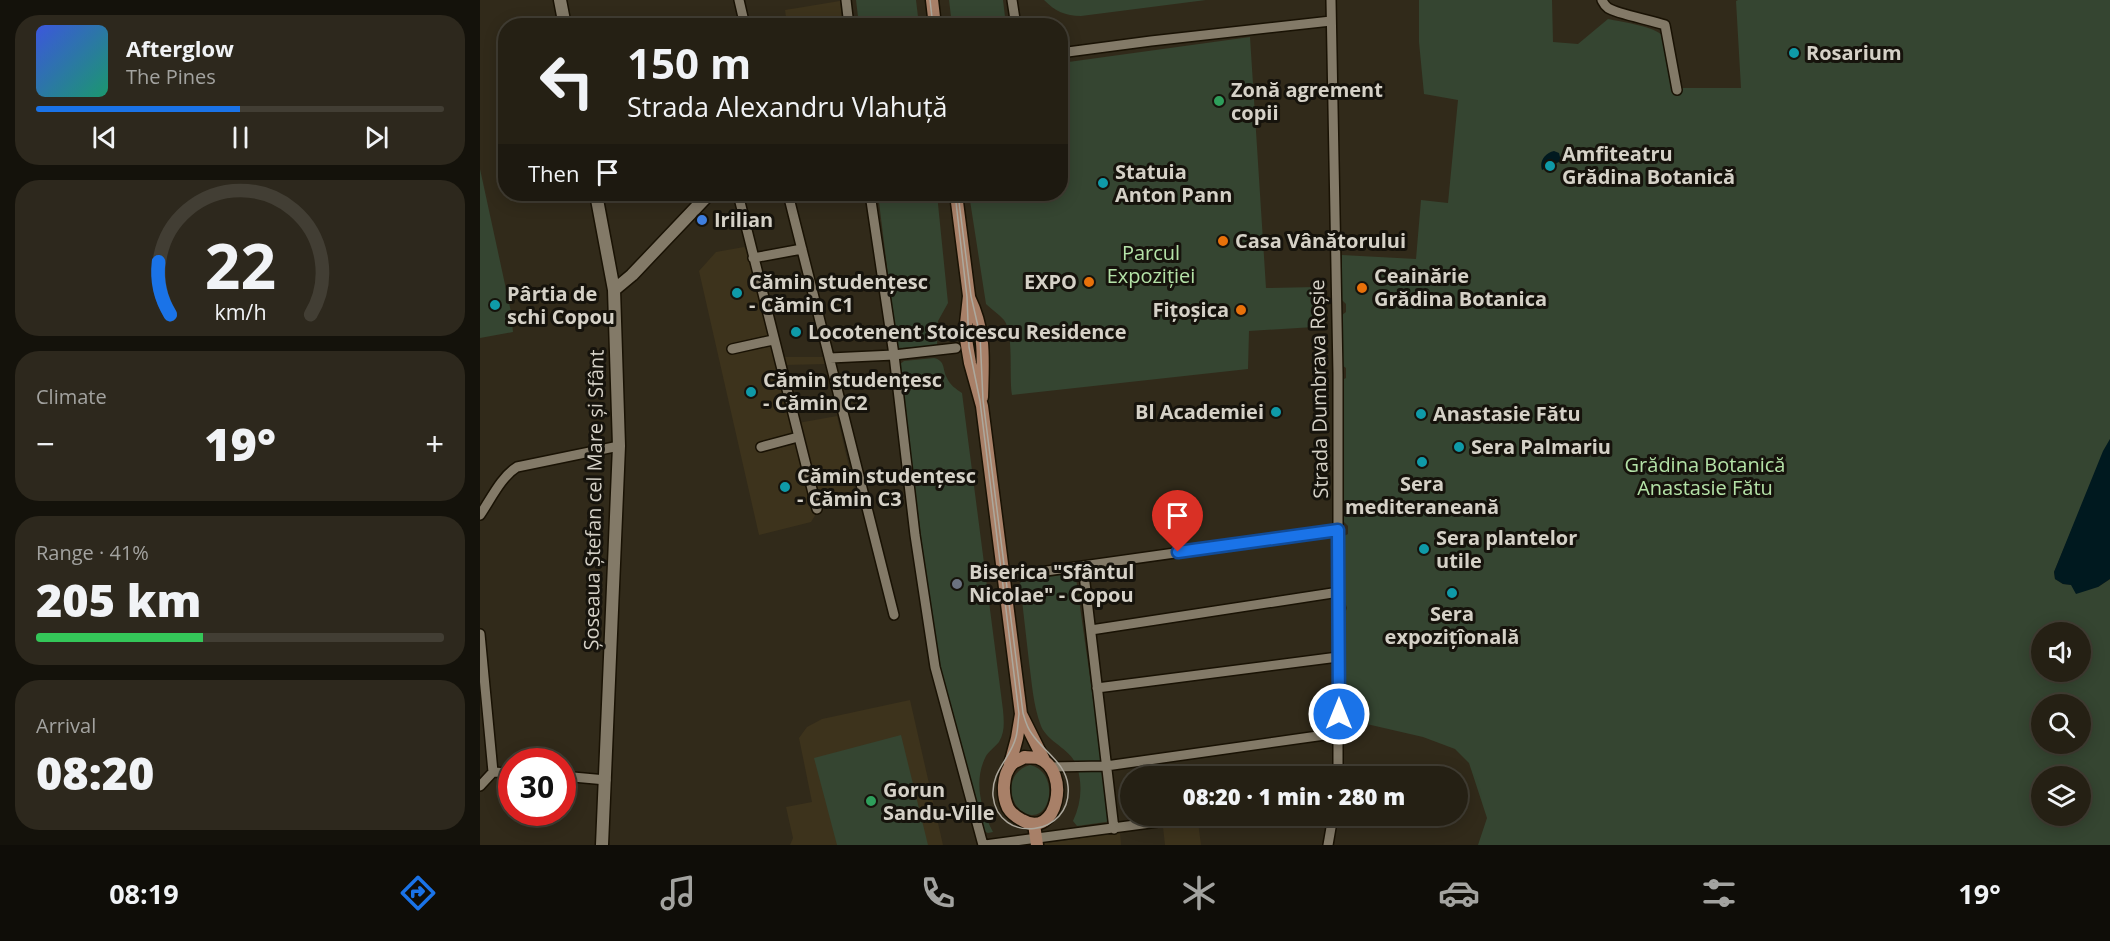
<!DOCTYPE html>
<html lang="en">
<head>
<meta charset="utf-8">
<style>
	:root { --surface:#252014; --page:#2d281d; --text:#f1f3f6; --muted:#a3a3a0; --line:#423e34; --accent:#1a73e8 }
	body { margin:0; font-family:"Open Sans",sans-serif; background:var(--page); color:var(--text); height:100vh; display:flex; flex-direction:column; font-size:22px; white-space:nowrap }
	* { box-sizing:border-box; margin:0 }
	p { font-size:20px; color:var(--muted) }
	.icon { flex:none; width:33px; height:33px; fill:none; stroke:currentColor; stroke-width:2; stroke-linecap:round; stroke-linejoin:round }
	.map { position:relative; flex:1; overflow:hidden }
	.sheet { display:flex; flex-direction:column; gap:15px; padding:15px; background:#14120b; width:480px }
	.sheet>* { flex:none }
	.guide { position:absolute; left:18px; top:18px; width:570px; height:183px; border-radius:24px; box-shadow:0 3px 15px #0003,0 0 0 2px var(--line); background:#252014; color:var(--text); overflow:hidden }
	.tools { position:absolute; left:1551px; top:622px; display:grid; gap:12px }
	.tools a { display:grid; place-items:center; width:60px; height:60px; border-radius:50%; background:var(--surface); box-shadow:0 3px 15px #0003,0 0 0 2px var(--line); font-size:30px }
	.speed { position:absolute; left:18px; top:748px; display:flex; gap:12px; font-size:30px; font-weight:700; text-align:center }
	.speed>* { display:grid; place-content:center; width:78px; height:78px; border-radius:50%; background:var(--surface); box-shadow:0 3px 15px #0003,0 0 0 2px var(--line); line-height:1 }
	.speed .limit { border:9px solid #d22; background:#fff; color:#111 }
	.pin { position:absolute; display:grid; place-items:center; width:51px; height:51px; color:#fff; margin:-62px -26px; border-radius:50% 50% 50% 0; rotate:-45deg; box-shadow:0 0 6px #0007 }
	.pin .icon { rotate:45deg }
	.me { position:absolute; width:66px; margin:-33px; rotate:0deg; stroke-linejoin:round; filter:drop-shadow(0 0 4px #0008) }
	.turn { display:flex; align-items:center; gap:21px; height:126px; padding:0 30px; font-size:27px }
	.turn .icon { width:78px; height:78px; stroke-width:2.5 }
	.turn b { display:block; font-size:42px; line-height:51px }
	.then { display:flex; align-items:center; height:57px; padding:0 30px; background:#0003; gap:12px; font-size:22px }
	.big { font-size:45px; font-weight:800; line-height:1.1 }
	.sheet .tile { flex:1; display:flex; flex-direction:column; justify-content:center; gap:9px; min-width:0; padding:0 21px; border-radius:24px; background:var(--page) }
	.sheet .dial { align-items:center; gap:0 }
	.dial svg { height:156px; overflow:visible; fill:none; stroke:var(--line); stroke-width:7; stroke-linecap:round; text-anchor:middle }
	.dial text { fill:var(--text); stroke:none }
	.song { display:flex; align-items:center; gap:18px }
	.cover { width:72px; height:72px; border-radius:9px; background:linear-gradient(135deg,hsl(230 70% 55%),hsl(160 70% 35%)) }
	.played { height:6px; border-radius:3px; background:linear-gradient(90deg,var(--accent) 50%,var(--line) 50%) }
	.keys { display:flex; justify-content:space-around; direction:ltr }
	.heat { display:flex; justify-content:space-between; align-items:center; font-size:33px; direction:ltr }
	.charge { height:9px; border-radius:4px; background:linear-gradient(90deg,#34c759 41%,var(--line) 0) }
	.trip { position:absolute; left:640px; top:766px; width:348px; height:60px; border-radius:30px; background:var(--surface); box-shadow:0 3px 15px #0003,0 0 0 2px var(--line); font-weight:800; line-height:60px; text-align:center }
	.tab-bar { display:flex; height:96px; justify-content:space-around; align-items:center; background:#0f0d08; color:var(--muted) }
	.tab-bar .icon { width:42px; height:42px }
	.tab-bar .current { color:var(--accent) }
	.tab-bar b { font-size:27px; color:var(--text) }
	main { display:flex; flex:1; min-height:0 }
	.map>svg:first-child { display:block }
</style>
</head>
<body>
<main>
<section class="sheet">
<div class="tile">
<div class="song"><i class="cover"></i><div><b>Afterglow</b><p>The Pines</p></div></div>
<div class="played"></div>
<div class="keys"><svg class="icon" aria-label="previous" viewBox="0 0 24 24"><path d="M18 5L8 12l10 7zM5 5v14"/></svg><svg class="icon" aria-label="pause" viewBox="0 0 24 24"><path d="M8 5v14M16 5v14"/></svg><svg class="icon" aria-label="next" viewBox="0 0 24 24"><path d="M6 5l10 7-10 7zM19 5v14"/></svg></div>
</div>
<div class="tile dial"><svg viewBox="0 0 100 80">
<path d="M14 69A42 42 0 1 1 86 69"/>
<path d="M14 69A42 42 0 0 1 8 42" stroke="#1a73e8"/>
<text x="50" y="56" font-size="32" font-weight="700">22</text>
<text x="50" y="72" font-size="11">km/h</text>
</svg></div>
<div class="tile"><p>Climate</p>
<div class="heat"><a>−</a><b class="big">19°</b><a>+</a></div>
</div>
<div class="tile"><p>Range · 41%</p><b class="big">205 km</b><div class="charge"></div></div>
<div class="tile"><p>Arrival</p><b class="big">08:20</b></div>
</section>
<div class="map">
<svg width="1630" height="845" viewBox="0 0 1630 845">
	<rect width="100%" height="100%" fill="#312a1a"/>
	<!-- built -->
	<path fill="#3d331c" d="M360,1l3,24h-56l-2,-15z
		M264,247l15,15 22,95h42l3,7 -41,1 13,58 39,-7 20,85 -38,8 -8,13 -52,13 -60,-264 17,-19z
		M430,700l33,145h-153l3,-7 -7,-31 26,-5 -13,-64 8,-11 15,-8z
		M718,822l3,23h-36l-2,-18z
		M640,832l1,13h-97l31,-3z"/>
	<!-- green -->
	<path fill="#354531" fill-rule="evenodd" d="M376,0h60l3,25h-60z
		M469,0h54l3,25h-54z
		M564,0h162l-125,16c-16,0 -26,-5 -37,-16z
		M939,0h133l1,42 25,2 30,-25c14,3 46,7 55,17 7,10 9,39 11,52h67l-5,-87 2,-1h372v439l-56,133 1,7 8,5 35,3 12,-8v266h-632l9,-27 -18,-55 -14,-14 -32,-12 -78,-18v-106l2,-5 -2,-6 -1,-66 4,-2v-8l-4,-4v-143l2,-1v-10l-3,-2 -1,-51 4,-3v-8l-4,-4v-45l74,4 5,-59 27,3 10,-103 -34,-6 -5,-52zM1562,633h38v39h-38zM1562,705h38v39h-38zM1562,777h38v39h-38z
		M770,37l16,251 51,-1 2,33 -5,7 -65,4 -1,38 -236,26c-3,-19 2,-62 -8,-75 -5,-6 -13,-11 -18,-16l-17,-110h91l1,-131z
		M0,169l31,143 2,20 -33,6z
		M398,194h59l11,109 -10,18 -1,25 -40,2z
		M454,358c12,3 8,11 13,20 3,7 9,11 15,15l41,317c1,12 2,22 -4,32 -4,5 -10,9 -13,14 -13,25 -5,53 7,76l-5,1 -7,-3 -44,-169 -38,-296 5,-4z
		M595,571l35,249 -4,2 -29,4 -4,-5c8,-17 10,-35 4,-54 -5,-18 -29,-24 -36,-41 -8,-21 -9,-43 -12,-64 -3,-27 -6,-53 -9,-79l3,-3z
		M421,735l27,110h-91l-23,-87z
		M550,765c31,7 21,61 -5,48 -6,-3 -10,-8 -12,-14 -5,-16 2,-30 17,-34z"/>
	<!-- water -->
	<path fill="#00191f" d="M1074,151l5,2 2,8 -19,9c-3,-9 3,-17 12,-19z
		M1630,439v140l-12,8 -22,7 -5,-9 -8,-1 -8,-5 -1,-7 49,-121z"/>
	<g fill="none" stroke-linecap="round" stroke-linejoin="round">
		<defs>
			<path id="minor" d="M259,0l6,26
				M366,0l3,26
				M532,0l4,26
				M851,0l7,374v403
				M1122,0c2,4 2,5 6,8 9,6 43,12 57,17l12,65
				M580,53l91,-12 180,-20
				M258,194l79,315
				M308,194l106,421
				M390,194l24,161 21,180 20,132 48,178
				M273,258l49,-9
				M252,349l41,-9
				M350,358l64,-3 62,-7
				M281,447l37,-10
				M0,515c11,-16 21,-38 37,-48l102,-21
				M603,566l31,263
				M524,577l335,-47
				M611,630l248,-38
				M0,634l13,138
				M617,688l241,-31
				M569,767l57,-1 233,-33
				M82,776l44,4
				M0,786l13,-14 19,1
				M505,845l218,-29
				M848,845l5,-29"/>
			<path id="tertiary" d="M80,0l5,26
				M116,194l18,96
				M122,845l17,-399 -5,-156 18,-15 77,-81"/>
			<path id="secondary" d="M452,0l3,26
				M476,194l13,102 -4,37 5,30 12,43 39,308 24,48
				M489,297c17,35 14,62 13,100
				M544,757c5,1 11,0 14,1 34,12 19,83 -16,62 -6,-3 -11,-7 -14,-12 -6,-13 -6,-33 4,-44 3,-3 9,-4 12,-7z
				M529,768l8,-30 4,-24
				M554,824l3,21"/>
		</defs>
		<!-- minor casing -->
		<use href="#minor" stroke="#191204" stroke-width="12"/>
		<!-- tertiary casing -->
		<use href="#tertiary" stroke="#191204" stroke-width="15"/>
		<!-- secondary casing -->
		<use href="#secondary" stroke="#191204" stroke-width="15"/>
		<!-- minor -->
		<use href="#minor" stroke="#837a68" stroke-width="9"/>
		<!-- tertiary -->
		<use href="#tertiary" stroke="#837a68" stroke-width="12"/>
		<!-- secondary -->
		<use href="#secondary" stroke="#a88068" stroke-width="12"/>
		<!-- tram -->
		<path stroke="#ada89d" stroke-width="1.5" d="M450,0l3,26
			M475,194l12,103 2,50 11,54 39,313c-1,7 -1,16 -3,23 -5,21 -25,34 -23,59 5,49 80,41 75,-10 -2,-23 -24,-34 -36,-52 -5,-6 -7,-14 -9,-21l-40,-313 -3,-65 -9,-39 -13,-102"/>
	</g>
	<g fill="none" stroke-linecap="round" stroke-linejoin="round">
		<defs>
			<path id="route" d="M698,552l160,-22 1,184"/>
		</defs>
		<!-- route casing -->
		<use href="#route" stroke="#114b97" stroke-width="15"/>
		<!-- route -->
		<use href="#route" stroke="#1a73e8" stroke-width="10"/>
	</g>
	<!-- markers -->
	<g fill="#0f9aa8" stroke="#16130c" stroke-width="2">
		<circle cx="1314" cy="53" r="6"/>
		<circle cx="1070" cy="166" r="6"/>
		<circle cx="623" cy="183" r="6"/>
		<circle cx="257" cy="293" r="6"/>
		<circle cx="15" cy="305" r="6"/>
		<circle cx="316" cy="332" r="6"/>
		<circle cx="271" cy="392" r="6"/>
		<circle cx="796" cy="412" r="6"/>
		<circle cx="941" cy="414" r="6"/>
		<circle cx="979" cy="447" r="6"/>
		<circle cx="942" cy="462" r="6"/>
		<circle cx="305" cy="487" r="6"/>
		<circle cx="944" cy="549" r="6"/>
		<circle cx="972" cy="593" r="6"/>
	</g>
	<g fill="#2e9e5b" stroke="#16130c" stroke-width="2">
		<circle cx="739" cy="101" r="6"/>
		<circle cx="391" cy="801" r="6"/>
	</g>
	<circle fill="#3f7fe0" stroke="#16130c" stroke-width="2" cx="222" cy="220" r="6"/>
	<g fill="#e8710a" stroke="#16130c" stroke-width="2">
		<circle cx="743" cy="241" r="6"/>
		<circle cx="609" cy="282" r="6"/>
		<circle cx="882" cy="288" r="6"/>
		<circle cx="761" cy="310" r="6"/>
	</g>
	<circle fill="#6b7280" stroke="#16130c" stroke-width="2" cx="477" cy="584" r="6"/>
	<g text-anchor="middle" stroke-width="6" stroke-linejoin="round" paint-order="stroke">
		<!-- poi labels -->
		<g font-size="20" font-weight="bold" fill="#d5d1c7" stroke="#16130c" text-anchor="start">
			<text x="1326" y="60">Rosarium</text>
			<text x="751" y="97">Zonă agrement<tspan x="751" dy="23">copii</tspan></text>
			<text x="1082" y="161">Amfiteatru<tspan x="1082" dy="23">Grădina Botanică</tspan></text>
			<text x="635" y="179">Statuia<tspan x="635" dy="23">Anton Pann</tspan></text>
			<text x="234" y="227">Irilian</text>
			<text x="755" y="248">Casa Vânătorului</text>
			<text x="894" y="283">Ceainărie<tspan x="894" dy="23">Grădina Botanica</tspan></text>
			<text x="269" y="289">Cămin studențesc<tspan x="269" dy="23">- Cămin C1</tspan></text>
			<text x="597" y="289" text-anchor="end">EXPO</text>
			<text x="27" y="301">Pârtia de<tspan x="27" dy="23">schi Copou</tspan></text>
			<text x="749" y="317" text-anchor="end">Fițoșica</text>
			<text x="328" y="339">Locotenent Stoicescu Residence</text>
			<text x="283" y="387">Cămin studențesc<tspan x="283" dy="23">- Cămin C2</tspan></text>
			<text x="784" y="419" text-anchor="end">Bl Academiei</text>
			<text x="953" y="421">Anastasie Fătu</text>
			<text x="991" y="454">Sera Palmariu</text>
			<text x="317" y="483">Cămin studențesc<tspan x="317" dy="23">- Cămin C3</tspan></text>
			<text x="942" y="491" text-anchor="middle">Sera<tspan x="942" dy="23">mediteraneană</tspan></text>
			<text x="956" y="545">Sera plantelor<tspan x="956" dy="23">utile</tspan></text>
			<text x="489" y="579">Biserica "Sfântul<tspan x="489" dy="23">Nicolae" - Copou</tspan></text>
			<text x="972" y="621" text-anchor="middle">Sera<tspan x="972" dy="23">expozițîonală</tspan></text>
			<text x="403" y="797">Gorun<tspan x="403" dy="23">Sandu-Ville</tspan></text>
		</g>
		<!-- park labels -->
		<g font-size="20" fill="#b4e2a7" stroke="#16130c">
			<text x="671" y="260">Parcul<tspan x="671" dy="23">Expoziției</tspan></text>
			<text x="1225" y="472">Grădina Botanică<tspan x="1225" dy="23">Anastasie Fătu</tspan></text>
		</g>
		<!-- street labels -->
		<g font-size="20" fill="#d5d1c7" stroke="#16130c">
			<text transform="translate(839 389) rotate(-91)" y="7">Strada Dumbrava Roșie</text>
			<text transform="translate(114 500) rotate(-89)" y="7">Șoseaua Ștefan cel Mare și Sfânt</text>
		</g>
	</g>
</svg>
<div class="tools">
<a><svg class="icon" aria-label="sound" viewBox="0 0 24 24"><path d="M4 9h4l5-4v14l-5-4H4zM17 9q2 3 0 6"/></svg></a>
<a><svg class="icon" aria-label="search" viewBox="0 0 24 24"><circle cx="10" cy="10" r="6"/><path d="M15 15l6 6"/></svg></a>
<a><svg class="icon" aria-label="layers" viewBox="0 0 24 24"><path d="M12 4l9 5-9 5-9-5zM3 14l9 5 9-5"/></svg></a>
</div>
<div class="speed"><div class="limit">30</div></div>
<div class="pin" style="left:698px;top:552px;background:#d93025"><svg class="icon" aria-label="arrive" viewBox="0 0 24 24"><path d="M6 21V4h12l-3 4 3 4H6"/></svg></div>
<svg class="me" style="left:859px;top:714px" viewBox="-20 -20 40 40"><circle r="17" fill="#1a73e8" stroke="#fff" stroke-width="3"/><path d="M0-11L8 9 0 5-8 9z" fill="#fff"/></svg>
<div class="trip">08:20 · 1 min · 280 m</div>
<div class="guide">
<div class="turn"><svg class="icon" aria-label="left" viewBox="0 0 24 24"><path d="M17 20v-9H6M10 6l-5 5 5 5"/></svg><div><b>150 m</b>Strada Alexandru Vlahuță</div></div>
<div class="then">Then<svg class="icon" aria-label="arrive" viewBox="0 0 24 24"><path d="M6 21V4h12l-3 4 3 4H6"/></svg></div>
</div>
</div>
</main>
<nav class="tab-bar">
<b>08:19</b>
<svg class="icon current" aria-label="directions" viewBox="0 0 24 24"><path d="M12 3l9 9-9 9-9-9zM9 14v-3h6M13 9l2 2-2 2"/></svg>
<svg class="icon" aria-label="music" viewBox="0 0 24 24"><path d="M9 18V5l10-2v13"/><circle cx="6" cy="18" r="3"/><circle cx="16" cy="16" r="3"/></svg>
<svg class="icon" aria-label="phone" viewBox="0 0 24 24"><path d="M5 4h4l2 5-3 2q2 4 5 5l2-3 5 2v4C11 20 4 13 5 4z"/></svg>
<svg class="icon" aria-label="climate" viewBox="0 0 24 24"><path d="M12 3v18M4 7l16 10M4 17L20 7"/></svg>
<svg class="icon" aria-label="car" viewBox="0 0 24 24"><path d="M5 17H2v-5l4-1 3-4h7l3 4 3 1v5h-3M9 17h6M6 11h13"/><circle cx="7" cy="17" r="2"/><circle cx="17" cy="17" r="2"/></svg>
<svg class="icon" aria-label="filters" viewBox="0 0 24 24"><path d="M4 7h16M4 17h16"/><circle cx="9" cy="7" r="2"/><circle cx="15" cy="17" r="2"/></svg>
<b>19°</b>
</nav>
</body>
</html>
